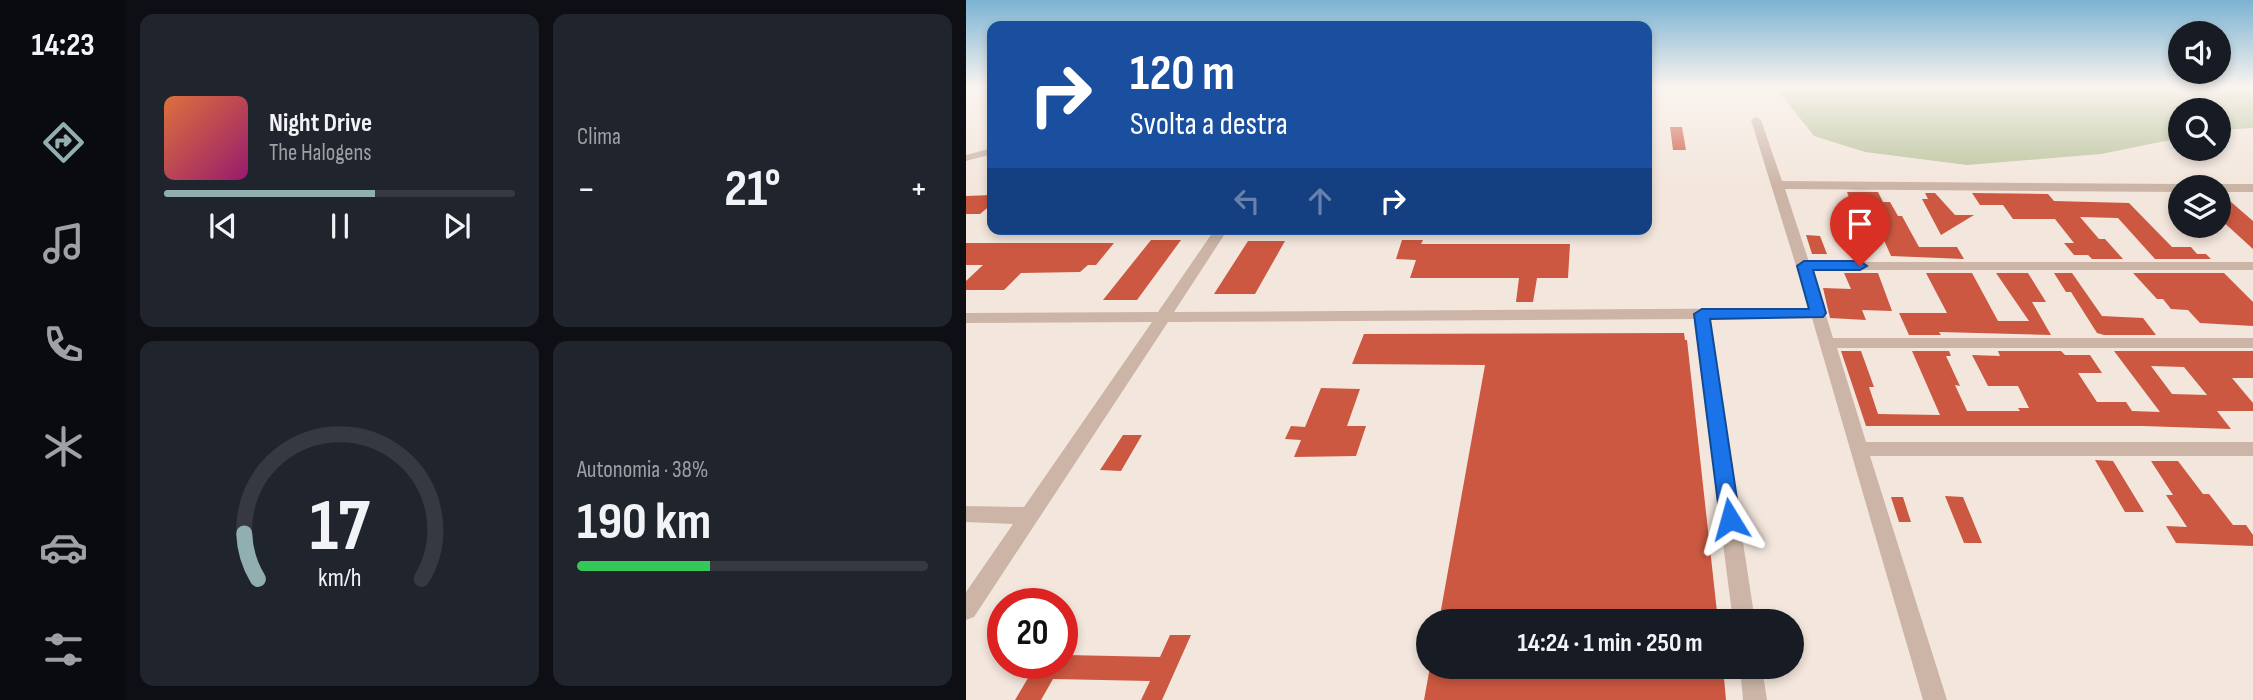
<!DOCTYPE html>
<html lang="it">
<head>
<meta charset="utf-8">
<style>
	:root { --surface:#171b24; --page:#20242c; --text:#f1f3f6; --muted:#9ea1a6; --line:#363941; --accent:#91afb0 }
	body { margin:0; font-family:"Sofia Sans Condensed",sans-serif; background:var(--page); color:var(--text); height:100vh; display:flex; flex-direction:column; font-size:26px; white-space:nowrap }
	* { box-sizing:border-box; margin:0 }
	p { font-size:23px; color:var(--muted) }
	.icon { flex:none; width:38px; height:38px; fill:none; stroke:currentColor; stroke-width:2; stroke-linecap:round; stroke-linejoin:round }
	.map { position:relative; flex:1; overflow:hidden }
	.side { display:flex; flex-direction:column; gap:14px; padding:14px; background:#0d0f14; width:840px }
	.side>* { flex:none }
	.top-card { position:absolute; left:21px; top:21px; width:665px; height:214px; border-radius:14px; box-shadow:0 4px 10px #0003; background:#1a4fa0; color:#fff; overflow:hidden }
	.tools { position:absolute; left:1202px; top:21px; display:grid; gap:14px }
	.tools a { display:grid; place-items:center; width:63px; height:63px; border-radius:50%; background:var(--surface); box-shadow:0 4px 10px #0003; font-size:35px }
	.speed { position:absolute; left:21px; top:588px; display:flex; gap:14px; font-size:35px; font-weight:700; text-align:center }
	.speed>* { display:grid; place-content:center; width:91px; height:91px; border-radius:50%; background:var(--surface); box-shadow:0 4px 10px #0003; line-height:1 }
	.speed .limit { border:10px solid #d22; background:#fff; color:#111 }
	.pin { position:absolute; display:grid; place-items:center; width:60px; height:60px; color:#fff; margin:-72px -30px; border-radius:50% 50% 50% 0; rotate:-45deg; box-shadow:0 0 7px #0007 }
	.pin .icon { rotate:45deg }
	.me { position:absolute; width:77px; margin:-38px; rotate:352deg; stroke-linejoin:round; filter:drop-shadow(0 0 5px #0008) }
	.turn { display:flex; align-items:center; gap:24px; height:147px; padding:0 28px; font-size:32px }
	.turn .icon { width:91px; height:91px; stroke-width:2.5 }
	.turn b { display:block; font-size:49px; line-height:60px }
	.lanes { display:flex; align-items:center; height:66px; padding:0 28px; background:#0003; justify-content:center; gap:35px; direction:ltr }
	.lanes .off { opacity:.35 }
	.big { font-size:52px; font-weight:700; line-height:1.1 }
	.side .card { flex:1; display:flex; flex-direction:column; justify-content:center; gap:10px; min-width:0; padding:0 24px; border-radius:14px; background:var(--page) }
	.side .dial { align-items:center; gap:0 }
	.dial svg { height:182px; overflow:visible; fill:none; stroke:var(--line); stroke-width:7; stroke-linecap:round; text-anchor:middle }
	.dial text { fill:var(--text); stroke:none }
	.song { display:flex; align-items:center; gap:21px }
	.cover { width:84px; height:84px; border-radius:10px; background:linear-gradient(135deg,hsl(20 70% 55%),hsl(320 70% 35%)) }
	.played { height:7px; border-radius:4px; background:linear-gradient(90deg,var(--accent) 60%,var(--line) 60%) }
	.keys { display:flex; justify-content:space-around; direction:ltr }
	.heat { display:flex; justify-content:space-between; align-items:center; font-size:38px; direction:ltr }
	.charge { height:10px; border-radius:5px; background:linear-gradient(90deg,#34c759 38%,var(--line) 0) }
	.side .tiles { flex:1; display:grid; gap:14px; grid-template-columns:repeat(2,1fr) }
	.trip { position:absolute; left:450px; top:609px; width:388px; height:70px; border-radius:35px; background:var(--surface); box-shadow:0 4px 10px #0003; font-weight:700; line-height:70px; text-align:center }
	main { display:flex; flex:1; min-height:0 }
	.menu { display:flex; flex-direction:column; width:126px; justify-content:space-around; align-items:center; background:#090b0e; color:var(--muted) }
	.menu .icon { width:49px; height:49px }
	.menu .on { color:var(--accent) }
	.menu b { font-size:32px; color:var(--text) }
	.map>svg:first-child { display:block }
</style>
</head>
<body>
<main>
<nav class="menu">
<b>14:23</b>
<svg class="icon on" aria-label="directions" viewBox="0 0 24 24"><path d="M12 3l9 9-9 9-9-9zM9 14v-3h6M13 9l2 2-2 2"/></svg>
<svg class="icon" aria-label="music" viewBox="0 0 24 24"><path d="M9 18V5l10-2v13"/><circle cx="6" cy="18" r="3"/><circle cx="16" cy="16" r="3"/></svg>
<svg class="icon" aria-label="phone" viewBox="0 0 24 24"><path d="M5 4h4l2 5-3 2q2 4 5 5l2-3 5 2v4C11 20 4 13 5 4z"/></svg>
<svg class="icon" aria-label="climate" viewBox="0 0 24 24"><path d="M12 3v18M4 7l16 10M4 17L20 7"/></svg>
<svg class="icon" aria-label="car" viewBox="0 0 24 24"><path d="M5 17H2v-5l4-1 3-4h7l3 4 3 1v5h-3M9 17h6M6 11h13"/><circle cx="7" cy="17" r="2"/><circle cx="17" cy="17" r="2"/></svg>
<svg class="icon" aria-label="filters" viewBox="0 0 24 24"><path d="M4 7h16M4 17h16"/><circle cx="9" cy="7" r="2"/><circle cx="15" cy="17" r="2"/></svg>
</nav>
<section class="side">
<div class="tiles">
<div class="card">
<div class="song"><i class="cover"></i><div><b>Night Drive</b><p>The Halogens</p></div></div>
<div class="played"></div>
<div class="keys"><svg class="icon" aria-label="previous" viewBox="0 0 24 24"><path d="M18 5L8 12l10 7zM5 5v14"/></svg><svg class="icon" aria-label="pause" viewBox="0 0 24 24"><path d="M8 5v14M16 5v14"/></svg><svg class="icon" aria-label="next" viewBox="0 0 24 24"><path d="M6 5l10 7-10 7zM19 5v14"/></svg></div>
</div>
<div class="card"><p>Clima</p>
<div class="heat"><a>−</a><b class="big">21°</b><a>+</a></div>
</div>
<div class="card dial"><svg viewBox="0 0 100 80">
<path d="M14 69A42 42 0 1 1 86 69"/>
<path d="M14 69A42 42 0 0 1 8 49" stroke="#91afb0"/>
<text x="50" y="56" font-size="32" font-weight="700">17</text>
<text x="50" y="72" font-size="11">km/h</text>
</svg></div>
<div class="card"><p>Autonomia · 38%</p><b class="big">190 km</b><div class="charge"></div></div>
</div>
</section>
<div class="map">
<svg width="1287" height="700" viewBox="0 0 1287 700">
	<rect width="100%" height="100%" fill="#f3e6dc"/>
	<!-- green -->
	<path fill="#b9c39b" d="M809,87h478v41l-34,2v-20h-39v28l-79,16 -134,11 -102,-13 -51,-16z"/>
	<!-- building -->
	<path fill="#cc5841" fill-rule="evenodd" d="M704,127h12l4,23h-13z
		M881,192h31l5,10h7l8,14h4l17,31h38l7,12 -73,-3 -12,-27 -30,1 -6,-13h14z
		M959,193h10l20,22h19l-33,20 -19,-36h6z
		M1006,193l76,1 6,7 75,2 43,44h19l6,7h9l5,5h-56l-37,-41 -38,-1 19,22h6l18,20h-31l-4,-4h-14l-10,-12h10l-19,-24h-42l-10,-14h-23z
		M26,195v9l-12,10h-14v-18z
		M1253,195h4l30,26v28l-34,-31z
		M840,235l14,1 7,18h-15z
		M185,240h30l-44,60h-34z
		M436,240h21l-2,4h149l-2,34h-31l-4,24h-17l3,-24h-109l6,-18 -20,-1z
		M282,241h37l-30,53h-41z
		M0,243h148l-18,22h-8l-8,7 -59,1 -17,17h-38v-9l17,-16h-17z
		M878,273h34l14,38 -30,-1 4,10 -36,-2 -7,-30 28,1z
		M960,273h46l26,48h31l-33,-48h32l18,29h-14l19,33 -112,-3 2,3h-32l-10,-22h48z
		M1088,273h18l30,43 41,2 13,17h-52l-7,-2 -26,-41h-5z
		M1167,273h91l29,29v24l-53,-3 -12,-13 -17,-1 -8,-10h-6z
		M718,333l1,7h2l31,281h-279l46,-256 -133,-1 12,-30z
		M875,351h20l13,36h-5l9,27 62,1 -28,-64h37l2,5h-5l14,30 -5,-1 12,26h53l-2,-3h11l-11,-22h-30l-16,-31 28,1 -2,-5h63l4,4h25l12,18h-24l19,29h29l6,9 28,1 -46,-61h139v27h-21l21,25v8h-36l14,18 -88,-3h-277zM1185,366l33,1 23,28 -35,-1z
		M355,388l39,1 -13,37h19l-10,30 -62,1 7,-17 -16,-1 6,-13 14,1z
		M157,435h19l-21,36 -21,-1z
		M1129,460l18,1 31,51h-19z
		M1185,461h27l25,33h6l24,31h13l7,10v11l-77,-3 -10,-17 21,1 -21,-32h7z
		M979,496l18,1 19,46h-18z
		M925,497h12l8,25h-12z
		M96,634l16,1 -12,20 94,2 10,-22h21l-29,65h-21l9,-19 -97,-2 -12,21h-26l22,-37h25z
		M464,667h293l3,33h-302z"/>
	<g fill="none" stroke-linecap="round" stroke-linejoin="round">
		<!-- minor -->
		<path fill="#ccb5a7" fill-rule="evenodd" d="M790,117l5,3 21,61 398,3 6,3h-6v5l-395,-3 24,73h444v8h-441l21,68h420v10h-416l29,94h387v14h-383l77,244h-24l-111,-382 -103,1 46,302h-22l-39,-302 -526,3 -194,295 -8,3v-28l47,-68 -47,-2v-16l58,1 128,-185 -186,1v-10l192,-1 57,-83h13l-54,83 635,-4 -58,-188z
			M26,148v6l-26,7v-6z
			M1253,184h34v8h-34v-5h-6z
			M774,667h22l5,33h-24z"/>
	</g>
	<!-- sky -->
	<linearGradient id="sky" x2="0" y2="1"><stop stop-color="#7bb3d2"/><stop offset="0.47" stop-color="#faf4ef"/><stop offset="1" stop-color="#faf4ef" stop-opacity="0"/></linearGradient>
	<rect width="1287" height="185" fill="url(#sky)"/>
	<!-- route -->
	<path fill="#1a73e8" stroke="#114b97" stroke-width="2" d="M838,261h56l7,5 -7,4h-47l13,43 -3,4 -113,2 30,200 -3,6 -7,2 -7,-2 -3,-6 -26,-205 8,-5h107l-12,-43z"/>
</svg>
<div class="tools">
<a><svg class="icon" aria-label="sound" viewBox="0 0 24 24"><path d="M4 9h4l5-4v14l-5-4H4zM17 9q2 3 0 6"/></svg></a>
<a><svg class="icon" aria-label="search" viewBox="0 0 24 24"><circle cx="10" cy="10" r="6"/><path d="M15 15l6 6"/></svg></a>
<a><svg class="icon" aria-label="layers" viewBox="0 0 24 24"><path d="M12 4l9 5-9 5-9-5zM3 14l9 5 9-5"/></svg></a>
</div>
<div class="speed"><div class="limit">20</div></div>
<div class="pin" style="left:894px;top:266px;background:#d93025"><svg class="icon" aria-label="arrive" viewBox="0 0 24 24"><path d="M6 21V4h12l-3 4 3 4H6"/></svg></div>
<svg class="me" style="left:764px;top:519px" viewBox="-20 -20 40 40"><path d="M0-17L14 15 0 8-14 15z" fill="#1a73e8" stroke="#fff" stroke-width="4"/></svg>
<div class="trip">14:24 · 1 min · 250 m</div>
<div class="top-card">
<div class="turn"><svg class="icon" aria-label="right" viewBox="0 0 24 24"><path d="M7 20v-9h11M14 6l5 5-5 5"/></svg><div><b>120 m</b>Svolta a destra</div></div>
<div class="lanes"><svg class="icon off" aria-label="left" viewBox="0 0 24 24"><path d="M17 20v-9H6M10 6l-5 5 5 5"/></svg><svg class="icon off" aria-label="ahead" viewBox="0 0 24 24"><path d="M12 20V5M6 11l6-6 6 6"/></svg><svg class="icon" aria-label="right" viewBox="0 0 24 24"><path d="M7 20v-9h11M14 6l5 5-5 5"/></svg></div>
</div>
</div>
</main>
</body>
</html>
